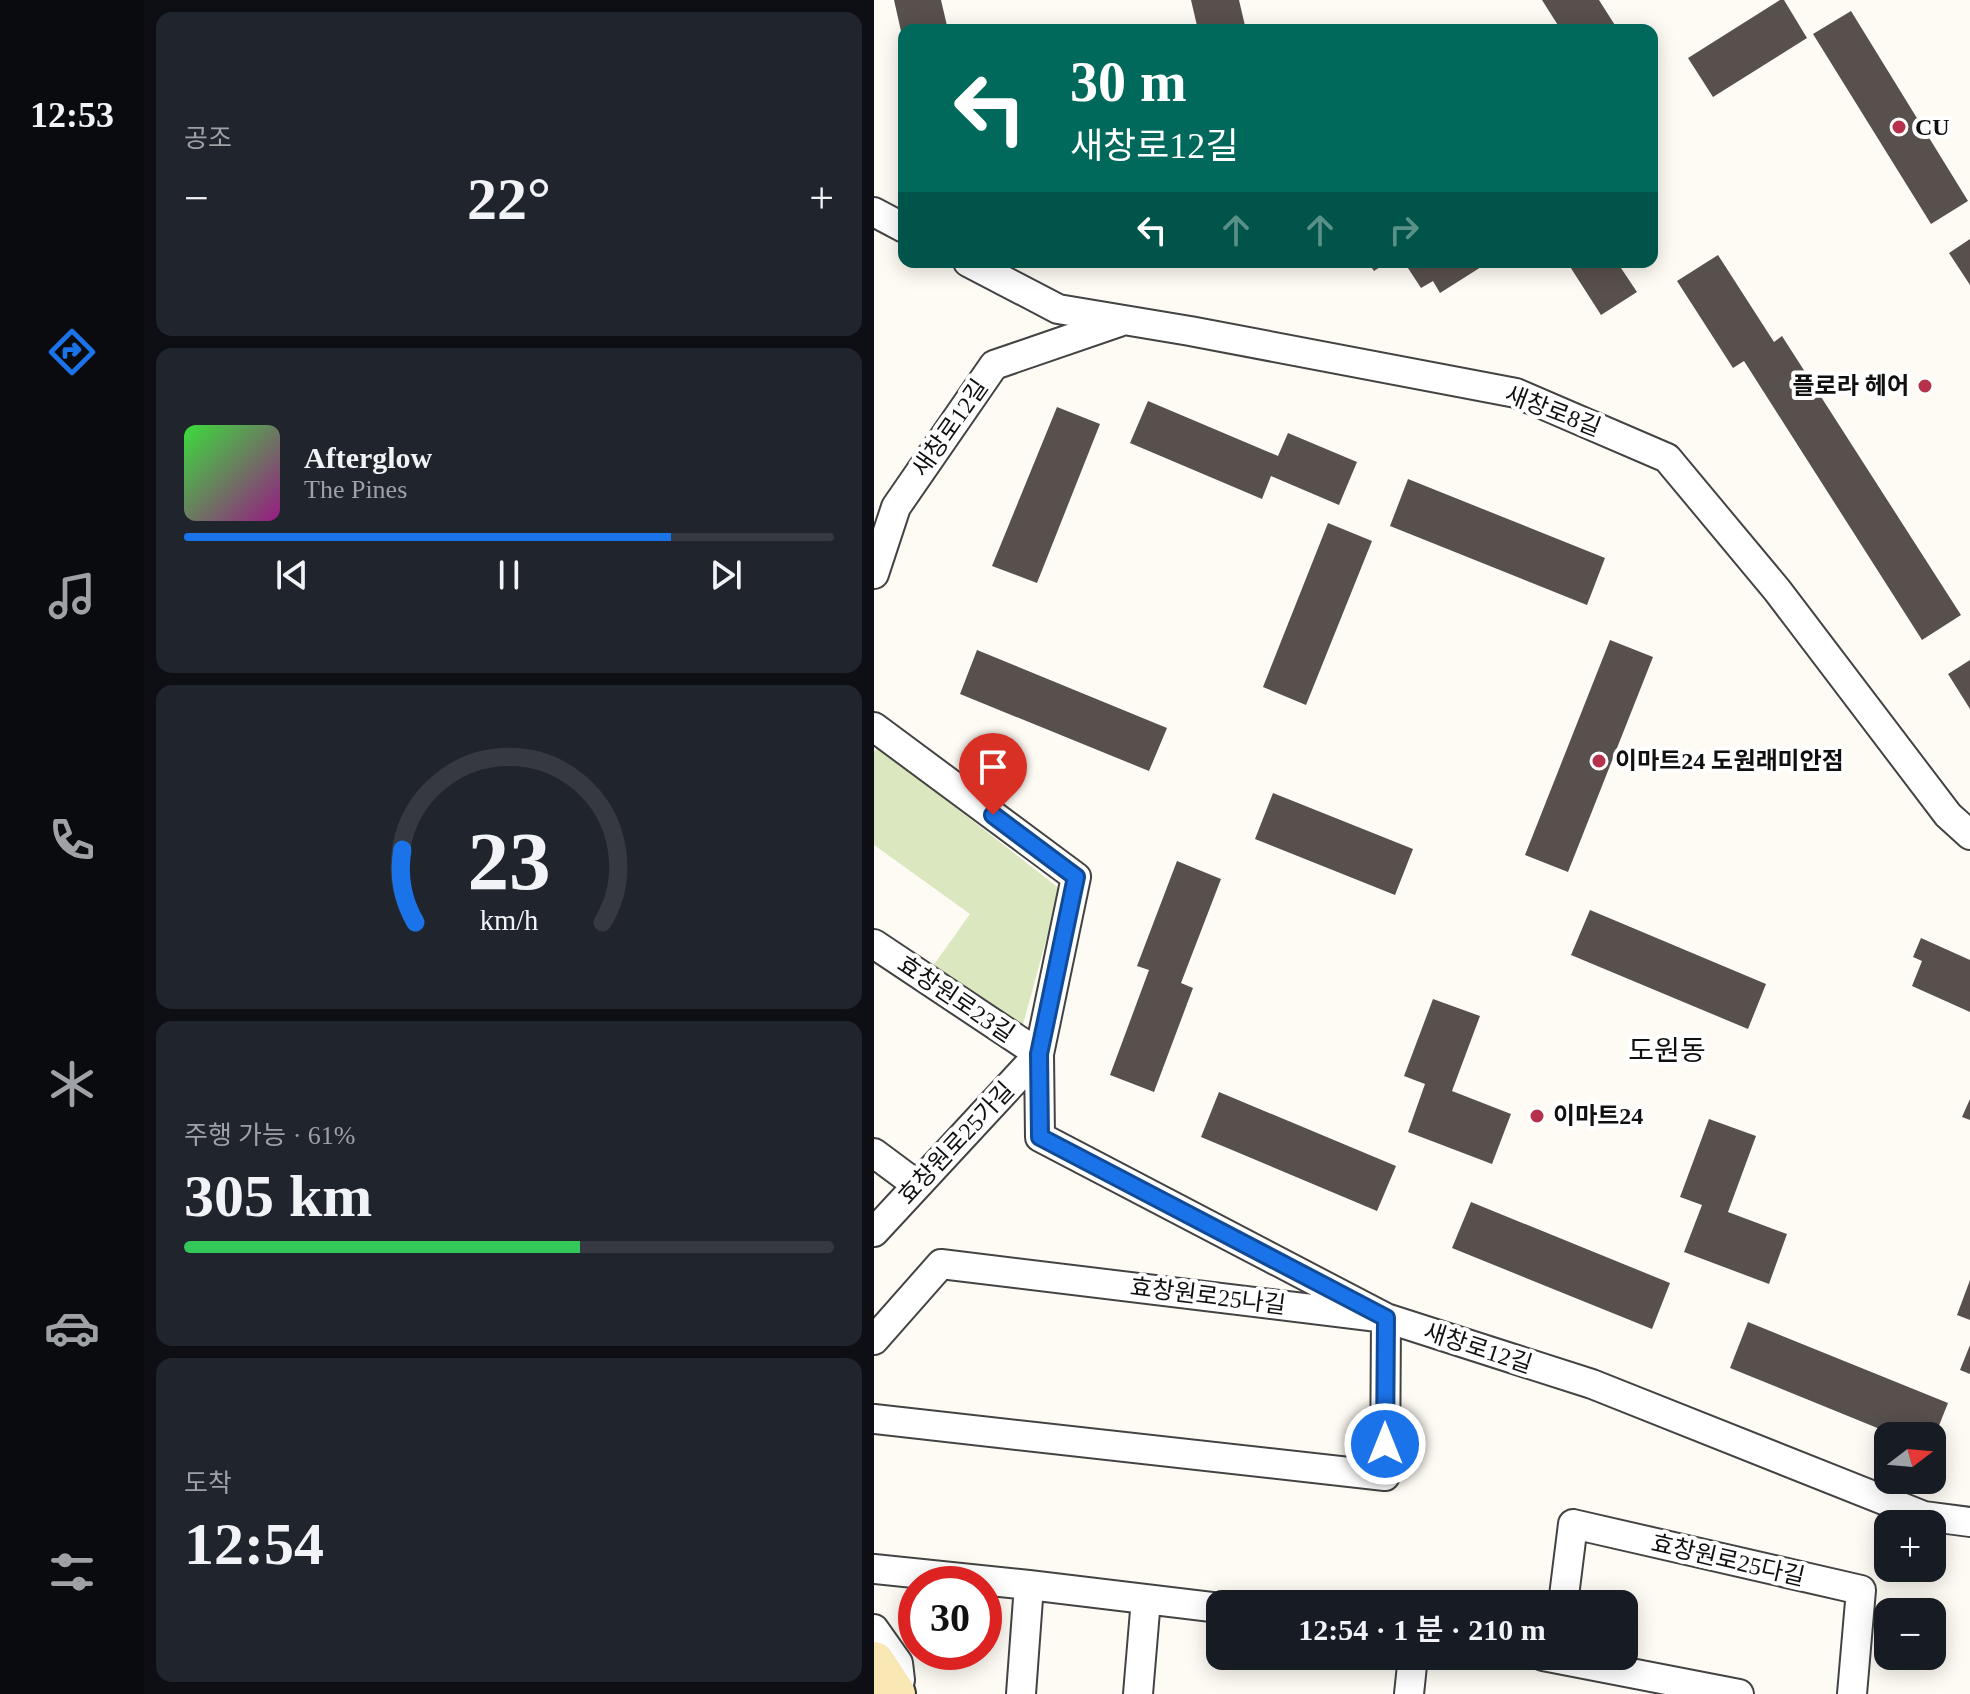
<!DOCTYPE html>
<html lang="ko">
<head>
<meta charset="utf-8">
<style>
	:root { --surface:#171b24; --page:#20242c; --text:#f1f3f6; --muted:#9ea1a6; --line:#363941; --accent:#1a73e8 }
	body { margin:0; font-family:"Times New Roman","Noto Sans KR",serif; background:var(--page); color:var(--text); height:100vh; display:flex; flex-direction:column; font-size:30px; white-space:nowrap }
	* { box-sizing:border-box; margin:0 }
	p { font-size:26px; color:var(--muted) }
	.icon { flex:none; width:44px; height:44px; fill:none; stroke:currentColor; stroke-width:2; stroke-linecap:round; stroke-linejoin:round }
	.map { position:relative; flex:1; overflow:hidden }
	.side { display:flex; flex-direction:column; gap:12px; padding:12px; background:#0d0f14; width:730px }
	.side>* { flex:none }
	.banner { position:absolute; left:24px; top:24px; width:760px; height:244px; border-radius:16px; box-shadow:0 4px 20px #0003; background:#00695c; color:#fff; overflow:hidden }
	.needle { width:52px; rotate:74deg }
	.tools { position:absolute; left:1000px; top:1422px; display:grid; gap:16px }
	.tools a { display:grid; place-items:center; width:72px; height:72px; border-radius:16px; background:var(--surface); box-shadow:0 4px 20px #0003; font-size:40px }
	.speed { position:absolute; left:24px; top:1566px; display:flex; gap:16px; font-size:40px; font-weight:700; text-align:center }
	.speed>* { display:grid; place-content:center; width:104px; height:104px; border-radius:50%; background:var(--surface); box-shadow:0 4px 20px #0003; line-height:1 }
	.speed .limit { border:12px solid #d22; background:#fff; color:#111 }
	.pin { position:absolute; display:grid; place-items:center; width:68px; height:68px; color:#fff; margin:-82px -34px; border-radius:50% 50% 50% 0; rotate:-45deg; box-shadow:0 0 8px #0007 }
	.pin .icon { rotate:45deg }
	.me { position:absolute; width:88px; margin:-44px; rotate:0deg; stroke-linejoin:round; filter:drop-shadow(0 0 6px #0008) }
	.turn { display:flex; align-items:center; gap:28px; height:168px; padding:0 40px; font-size:36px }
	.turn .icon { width:104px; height:104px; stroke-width:2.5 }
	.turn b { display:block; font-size:56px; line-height:68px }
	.lanes { display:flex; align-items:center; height:76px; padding:0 40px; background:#0003; justify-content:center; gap:40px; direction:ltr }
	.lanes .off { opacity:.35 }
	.big { font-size:60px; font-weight:600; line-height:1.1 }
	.side .tile { flex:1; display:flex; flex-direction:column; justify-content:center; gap:12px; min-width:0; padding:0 28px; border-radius:16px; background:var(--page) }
	.side .dial { align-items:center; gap:0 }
	.dial svg { height:208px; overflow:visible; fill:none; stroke:var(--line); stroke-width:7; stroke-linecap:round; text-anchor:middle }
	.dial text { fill:var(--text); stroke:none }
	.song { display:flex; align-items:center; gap:24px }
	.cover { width:96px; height:96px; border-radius:12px; background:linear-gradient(135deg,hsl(120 70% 55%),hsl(310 70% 35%)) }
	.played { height:8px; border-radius:4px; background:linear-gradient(90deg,var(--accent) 75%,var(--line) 75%) }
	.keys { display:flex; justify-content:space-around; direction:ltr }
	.heat { display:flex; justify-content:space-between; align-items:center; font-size:44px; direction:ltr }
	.charge { height:12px; border-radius:6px; background:linear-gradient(90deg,#34c759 61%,var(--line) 0) }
	.trip { position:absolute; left:332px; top:1590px; width:432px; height:80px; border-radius:16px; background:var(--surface); box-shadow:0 4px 20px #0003; font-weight:600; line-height:80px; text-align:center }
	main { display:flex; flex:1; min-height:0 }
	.tabs { display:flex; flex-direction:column; width:144px; justify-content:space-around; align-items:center; background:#090b0e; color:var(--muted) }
	.tabs .icon { width:56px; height:56px }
	.tabs .on { color:var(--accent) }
	.tabs b { font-size:36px; color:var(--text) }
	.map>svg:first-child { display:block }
</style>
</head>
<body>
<main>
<nav class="tabs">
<b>12:53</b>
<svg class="icon on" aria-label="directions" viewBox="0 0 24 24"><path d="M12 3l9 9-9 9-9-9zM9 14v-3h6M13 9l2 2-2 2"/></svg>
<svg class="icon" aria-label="music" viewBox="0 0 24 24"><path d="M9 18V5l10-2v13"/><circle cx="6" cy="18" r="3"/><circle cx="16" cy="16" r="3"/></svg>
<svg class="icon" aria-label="phone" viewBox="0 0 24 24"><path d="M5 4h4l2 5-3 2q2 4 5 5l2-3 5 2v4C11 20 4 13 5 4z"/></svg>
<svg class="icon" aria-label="climate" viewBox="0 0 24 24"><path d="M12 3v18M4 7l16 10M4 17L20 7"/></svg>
<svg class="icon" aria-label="car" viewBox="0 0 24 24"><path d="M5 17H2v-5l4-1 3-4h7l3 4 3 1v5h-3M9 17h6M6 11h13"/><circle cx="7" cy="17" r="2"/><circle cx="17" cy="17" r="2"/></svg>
<svg class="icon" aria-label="filters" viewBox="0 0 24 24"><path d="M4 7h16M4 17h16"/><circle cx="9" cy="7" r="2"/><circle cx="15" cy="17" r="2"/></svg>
</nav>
<section class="side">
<div class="tile"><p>공조</p>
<div class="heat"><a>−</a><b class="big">22°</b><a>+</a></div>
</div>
<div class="tile">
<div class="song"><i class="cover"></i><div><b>Afterglow</b><p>The Pines</p></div></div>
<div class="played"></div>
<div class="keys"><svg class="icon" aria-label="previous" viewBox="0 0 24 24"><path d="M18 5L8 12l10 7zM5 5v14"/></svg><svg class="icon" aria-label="pause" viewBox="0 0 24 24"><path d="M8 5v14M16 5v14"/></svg><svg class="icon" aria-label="next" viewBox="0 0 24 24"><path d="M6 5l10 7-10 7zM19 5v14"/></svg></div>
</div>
<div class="tile dial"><svg viewBox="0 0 100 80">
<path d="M14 69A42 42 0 1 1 86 69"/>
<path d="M14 69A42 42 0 0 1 9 41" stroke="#1a73e8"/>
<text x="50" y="56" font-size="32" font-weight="700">23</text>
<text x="50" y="72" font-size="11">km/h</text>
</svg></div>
<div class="tile"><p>주행 가능 · 61%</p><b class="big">305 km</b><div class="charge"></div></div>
<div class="tile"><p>도착</p><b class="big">12:54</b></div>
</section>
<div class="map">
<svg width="1096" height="1694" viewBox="0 0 1096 1694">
	<rect width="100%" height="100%" fill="#fefbf4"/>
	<!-- green -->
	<path fill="#dae7bf" d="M4,747l182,142 -39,143 -88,-66 37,-52 -96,-69v-93z"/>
	<!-- building -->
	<path fill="#58504d" d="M20,0h47l7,30h-44l-1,10z
		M317,0h48l7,30h-48z
		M668,0h57l19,30h-57z
		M906,0h4l23,38 -94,59 -25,-39z
		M977,11l117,190 -37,23 -118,-190z
		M1096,239v46l-21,-32z
		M844,255l56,87 8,-6 179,279 -39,25 -178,-279 -11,7 -56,-87z
		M494,262h20l-14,9z
		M530,262h85l-49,31 -7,-12 -12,7z
		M693,262h50l20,30 -36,23z
		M274,401l130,55 10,-23 69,29 -18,43 -68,-29 -9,23 -132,-56z
		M183,407l43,17 -63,159 -45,-17z
		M534,479l197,79 -18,47 -197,-79z
		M454,523l44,18 -66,164 -43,-18z
		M736,640l43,17 -85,215 -43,-17z
		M103,650l190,78 -18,43 -189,-77z
		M1096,660v49l-22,-35z
		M399,793l140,56 -18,46 -140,-56z
		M303,861l44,18 -40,104 12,5 -39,104 -44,-17 39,-105 -12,-4z
		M716,910l176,74 -18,45 -177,-74z
		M1047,938l49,22v52l-58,-26 10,-25 -9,-4z
		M559,999l47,17 -28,75 59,23 -19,50 -84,-32 17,-48 -21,-8z
		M345,1092l177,74 -19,45 -176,-74z
		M1096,1099v21l-8,-3z
		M835,1119l47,17 -28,76 59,22 -18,50 -85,-32 18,-47 -22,-8z
		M597,1202l199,81 -18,46 -200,-81z
		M1096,1280v40l-13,-5z
		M874,1322l200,81 -16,40v-7h-35l-167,-68z
		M1096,1345v29l-10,-4z"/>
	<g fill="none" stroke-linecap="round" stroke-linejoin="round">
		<defs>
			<path id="street" d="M0,212l30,16
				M94,262l90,47 132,22 326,62 151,65 110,132 171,225 22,20
				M0,574l22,-67 98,-142 125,-43
				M0,727l202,150 -37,177 1,83 346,181 206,66 332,132 46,6
				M0,944l165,110 -165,178
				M0,1153l43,32
				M0,1340l67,-76 445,54 -1,158 -511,-57
				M0,1569l155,16 191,23
				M689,1604l10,-80 288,66 -9,104
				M0,1629l24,34 2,17
				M669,1656l196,38
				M147,1694l8,-109
				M264,1694l8,-95
				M535,1694l4,-38"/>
			<path id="secondary" d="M0,1662l21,32"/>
		</defs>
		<!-- street casing -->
		<use href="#street" stroke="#434343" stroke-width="32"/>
		<!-- secondary casing -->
		<use href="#secondary" stroke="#323232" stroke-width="44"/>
		<!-- street -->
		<use href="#street" stroke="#fff" stroke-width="28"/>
		<!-- secondary -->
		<use href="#secondary" stroke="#f9e7b4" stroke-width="40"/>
	</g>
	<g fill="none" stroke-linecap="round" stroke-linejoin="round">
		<defs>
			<path id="route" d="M119,815l83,62 -37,177 1,83 346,181 -1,126"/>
		</defs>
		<!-- route casing -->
		<use href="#route" stroke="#114b97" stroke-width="20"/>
		<!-- route -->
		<use href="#route" stroke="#1a73e8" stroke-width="14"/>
	</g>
	<!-- markers -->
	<g fill="#b6324c" stroke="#fff" stroke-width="3">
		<circle cx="1025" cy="127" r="8"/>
		<circle cx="1051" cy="386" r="8"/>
		<circle cx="725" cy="761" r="8"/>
		<circle cx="663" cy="1116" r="8"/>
	</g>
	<g text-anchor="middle" stroke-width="8" stroke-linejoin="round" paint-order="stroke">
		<!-- poi labels -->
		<g font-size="24" font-weight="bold" fill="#101010" stroke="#fff" text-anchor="start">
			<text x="1041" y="135">CU</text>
			<text x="1035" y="394" text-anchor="end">플로라 헤어</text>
			<text x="741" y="769">이마트24 도원래미안점</text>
			<text x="679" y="1124">이마트24</text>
		</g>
		<!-- street labels -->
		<g font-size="24" fill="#101010" stroke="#fff">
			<text transform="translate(679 411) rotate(21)" y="8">새창로8길</text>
			<text transform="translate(76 428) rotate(-55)" y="8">새창로12길</text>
			<text transform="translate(82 999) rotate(34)" y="8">효창원로23길</text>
			<text transform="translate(82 1143) rotate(-47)" y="8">효창원로25가길</text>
			<text transform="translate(334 1296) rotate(7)" y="8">효창원로25나길</text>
			<text transform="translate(604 1348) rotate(18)" y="8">새창로12길</text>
			<text transform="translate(854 1560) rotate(13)" y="8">효창원로25다길</text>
		</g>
		<!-- quarter labels -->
		<g font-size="28" fill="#101010" stroke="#fff">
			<text x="793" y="1060">도원동</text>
		</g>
	</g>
</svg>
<div class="tools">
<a><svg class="needle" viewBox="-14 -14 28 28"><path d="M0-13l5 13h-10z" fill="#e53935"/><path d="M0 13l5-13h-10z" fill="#9ea1a6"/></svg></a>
<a>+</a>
<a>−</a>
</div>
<div class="speed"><div class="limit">30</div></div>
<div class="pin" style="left:119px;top:815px;background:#d93025"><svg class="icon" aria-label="arrive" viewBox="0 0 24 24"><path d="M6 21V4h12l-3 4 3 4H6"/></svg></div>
<svg class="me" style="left:511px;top:1444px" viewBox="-20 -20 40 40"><circle r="17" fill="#1a73e8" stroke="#fff" stroke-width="3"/><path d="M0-11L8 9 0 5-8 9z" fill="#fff"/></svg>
<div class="trip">12:54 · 1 분 · 210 m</div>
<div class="banner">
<div class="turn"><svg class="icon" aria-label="left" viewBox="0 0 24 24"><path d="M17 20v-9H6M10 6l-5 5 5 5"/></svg><div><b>30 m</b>새창로12길</div></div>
<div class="lanes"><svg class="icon" aria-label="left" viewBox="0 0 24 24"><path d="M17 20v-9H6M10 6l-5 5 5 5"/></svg><svg class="icon off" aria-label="ahead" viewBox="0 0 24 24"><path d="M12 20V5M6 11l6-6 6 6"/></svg><svg class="icon off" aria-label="ahead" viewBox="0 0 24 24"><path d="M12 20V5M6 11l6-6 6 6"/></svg><svg class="icon off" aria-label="right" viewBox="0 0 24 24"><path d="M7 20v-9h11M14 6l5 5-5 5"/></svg></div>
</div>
</div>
</main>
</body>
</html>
